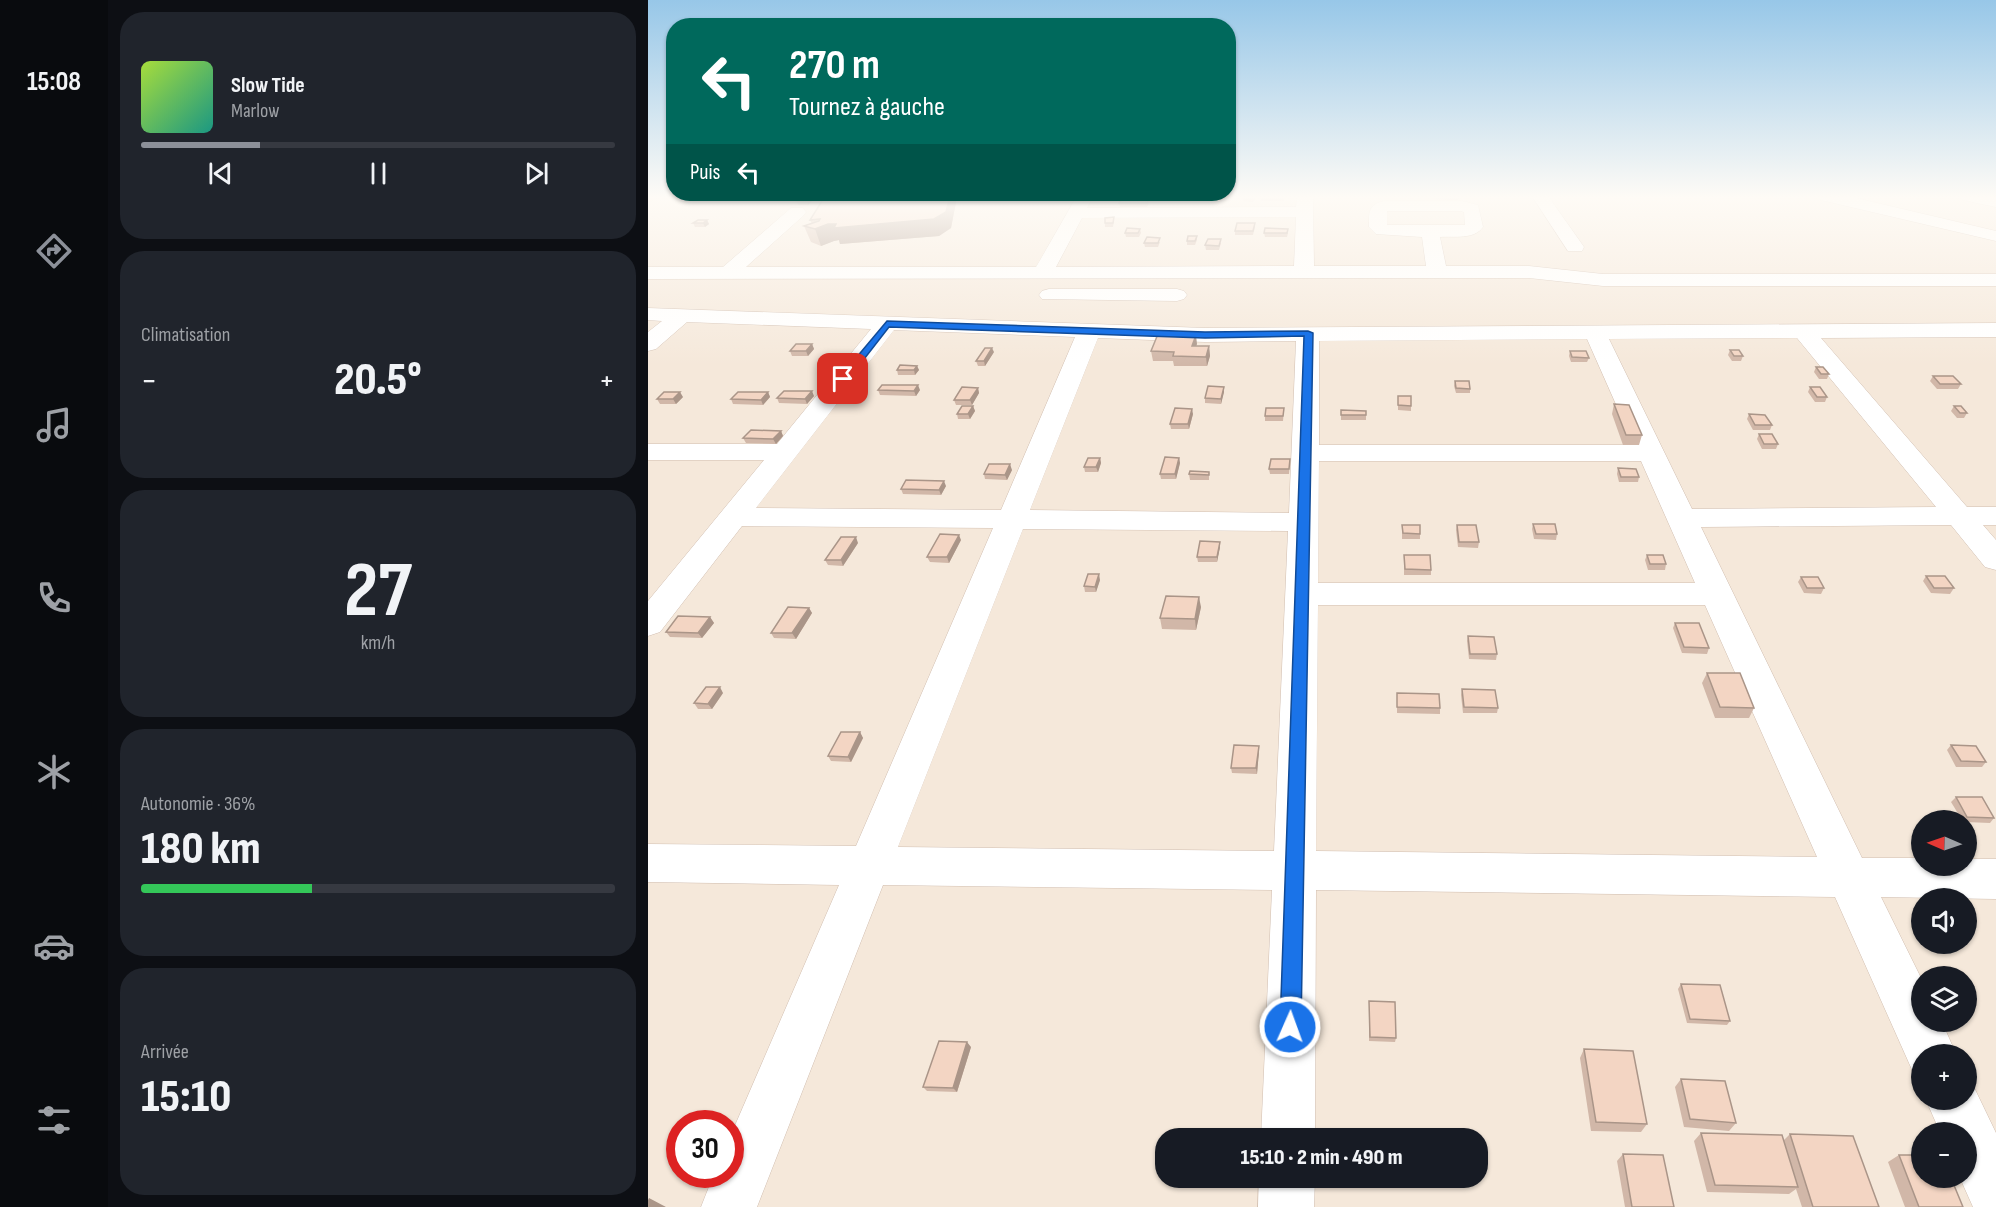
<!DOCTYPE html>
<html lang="fr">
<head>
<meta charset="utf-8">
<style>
	:root { --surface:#171b24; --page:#20242c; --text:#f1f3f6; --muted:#9ea1a6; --line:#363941; --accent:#8c9099 }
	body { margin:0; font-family:"Sofia Sans Condensed",sans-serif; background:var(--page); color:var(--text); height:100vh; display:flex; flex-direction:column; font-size:22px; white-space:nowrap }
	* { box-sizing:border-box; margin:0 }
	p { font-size:20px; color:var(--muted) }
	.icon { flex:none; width:33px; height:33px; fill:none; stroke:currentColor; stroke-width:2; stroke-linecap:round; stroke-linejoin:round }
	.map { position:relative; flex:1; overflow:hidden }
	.panel { display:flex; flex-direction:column; gap:12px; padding:12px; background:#0d0f14; width:540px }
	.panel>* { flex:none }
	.hud { position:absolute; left:18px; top:18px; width:570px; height:183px; border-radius:24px; box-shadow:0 2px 4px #0004; background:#00695c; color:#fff; overflow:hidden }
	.needle { width:39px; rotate:272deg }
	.buttons { position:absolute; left:1263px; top:810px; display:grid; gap:12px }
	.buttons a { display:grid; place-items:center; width:66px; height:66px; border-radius:50%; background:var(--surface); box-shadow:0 2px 4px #0004; font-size:30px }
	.speed { position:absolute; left:18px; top:1110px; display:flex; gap:12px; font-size:30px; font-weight:700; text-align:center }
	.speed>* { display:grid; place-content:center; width:78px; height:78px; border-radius:50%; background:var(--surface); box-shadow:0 2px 4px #0004; line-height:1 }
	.speed .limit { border:9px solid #d22; background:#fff; color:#111 }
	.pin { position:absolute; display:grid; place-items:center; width:51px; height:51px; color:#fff; margin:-26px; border-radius:12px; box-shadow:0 3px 9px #0006 }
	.me { position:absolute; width:66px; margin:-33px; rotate:2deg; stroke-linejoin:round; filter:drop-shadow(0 0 4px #0008) }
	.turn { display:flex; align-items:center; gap:21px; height:126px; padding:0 24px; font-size:27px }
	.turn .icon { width:78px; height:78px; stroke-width:2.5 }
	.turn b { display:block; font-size:42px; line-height:51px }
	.then { display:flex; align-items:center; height:57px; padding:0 24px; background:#0003; gap:12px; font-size:22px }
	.big { font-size:45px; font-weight:800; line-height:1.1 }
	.panel .widget { flex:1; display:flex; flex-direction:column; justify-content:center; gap:9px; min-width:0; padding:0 21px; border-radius:24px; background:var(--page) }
	.panel .dial { align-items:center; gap:0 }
	.dial b { font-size:78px; line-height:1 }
	.song { display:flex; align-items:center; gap:18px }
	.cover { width:72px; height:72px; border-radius:9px; background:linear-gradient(135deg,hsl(80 70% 55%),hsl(170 70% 35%)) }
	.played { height:6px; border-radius:3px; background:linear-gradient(90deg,var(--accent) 25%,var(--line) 25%) }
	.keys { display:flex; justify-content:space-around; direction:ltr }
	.heat { display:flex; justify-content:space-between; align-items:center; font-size:33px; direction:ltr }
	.charge { height:9px; border-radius:4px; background:linear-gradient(90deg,#34c759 36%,var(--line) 0) }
	.trip { position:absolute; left:507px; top:1128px; width:333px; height:60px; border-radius:24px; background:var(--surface); box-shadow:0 2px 4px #0004; font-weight:800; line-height:60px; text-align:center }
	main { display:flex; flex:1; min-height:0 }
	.dock { display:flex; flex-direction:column; width:108px; justify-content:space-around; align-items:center; background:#090b0e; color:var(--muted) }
	.dock .icon { width:42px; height:42px }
	.dock .active { color:var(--accent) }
	.dock b { font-size:27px; color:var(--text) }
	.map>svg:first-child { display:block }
</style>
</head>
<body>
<main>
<nav class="dock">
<b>15:08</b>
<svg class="icon active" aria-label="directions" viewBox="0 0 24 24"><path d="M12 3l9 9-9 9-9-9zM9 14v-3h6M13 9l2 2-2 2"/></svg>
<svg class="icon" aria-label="music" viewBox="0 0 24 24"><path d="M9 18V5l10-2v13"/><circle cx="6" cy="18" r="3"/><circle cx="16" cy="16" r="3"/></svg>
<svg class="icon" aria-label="phone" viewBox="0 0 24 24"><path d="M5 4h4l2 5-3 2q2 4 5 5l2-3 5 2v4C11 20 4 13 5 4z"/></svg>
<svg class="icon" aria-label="climate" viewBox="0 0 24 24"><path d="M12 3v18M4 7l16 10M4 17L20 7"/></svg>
<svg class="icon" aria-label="car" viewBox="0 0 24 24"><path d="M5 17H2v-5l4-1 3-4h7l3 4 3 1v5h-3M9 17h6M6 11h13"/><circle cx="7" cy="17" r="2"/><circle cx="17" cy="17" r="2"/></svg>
<svg class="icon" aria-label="filters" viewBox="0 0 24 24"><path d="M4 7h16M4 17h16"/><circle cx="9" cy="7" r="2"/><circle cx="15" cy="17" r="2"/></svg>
</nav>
<section class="panel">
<div class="widget">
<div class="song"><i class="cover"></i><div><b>Slow Tide</b><p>Marlow</p></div></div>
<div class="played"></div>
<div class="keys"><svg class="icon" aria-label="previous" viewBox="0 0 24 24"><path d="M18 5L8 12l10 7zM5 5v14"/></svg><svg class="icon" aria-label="pause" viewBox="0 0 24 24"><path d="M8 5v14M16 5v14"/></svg><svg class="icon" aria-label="next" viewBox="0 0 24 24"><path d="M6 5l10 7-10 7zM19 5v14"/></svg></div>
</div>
<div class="widget"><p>Climatisation</p>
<div class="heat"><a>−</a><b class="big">20.5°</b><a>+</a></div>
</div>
<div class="widget dial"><b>27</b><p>km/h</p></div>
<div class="widget"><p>Autonomie · 36%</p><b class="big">180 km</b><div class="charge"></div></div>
<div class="widget"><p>Arrivée</p><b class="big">15:10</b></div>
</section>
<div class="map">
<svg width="1348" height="1207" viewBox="0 0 1348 1207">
	<rect width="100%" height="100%" fill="#fdf6ec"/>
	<!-- residential -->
	<path fill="#f5e8da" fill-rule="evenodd" d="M0,196h1348v1011h-1348zM1274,820h44v46h-44zM1274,898h44v46h-44zM1274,976h44v46h-44zM1274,1054h44v46h-44zM32,1124h50v50h-50zM1274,1132h44v46h-44zM518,1138h312v40h-312z"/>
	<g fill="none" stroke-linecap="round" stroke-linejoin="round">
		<defs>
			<path id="minor" d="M429,196h16l-6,12 209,-1 1,-11h16l1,70h112l-4,-29 -46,-3 -7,-7c0,-15 -1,-22 15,-26h78l16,4 5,22c-9,13 -29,9 -43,10l6,29h83l74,8h393v12h-393l-74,-8 -881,1v-12h75l68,-59h12l3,4 -3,4 -57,51h290zM739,211h74l3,1 1,13h-78zM648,217l-2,49 -238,1 26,-49z
				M884,196h16l36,51 -2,4h-14z
				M1171,196h28l149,35v10l-175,-41z
				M1313,196l35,1v10l-33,-7z
				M401,289h128l7,2 3,4 -3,4 -7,2 -135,-2 -3,-4 3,-4z
				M0,308l557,20 791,-5v14l-175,1 146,169h29v18h-13l13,15v30l-11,-3 -34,-42 -250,2 161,331h60v8h44v-7h30v40l-115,-2 41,83v42h20l14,32h-34v21l-9,-3 -78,-175 -519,-7 -1,248h-54l11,-248 -389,-5 -126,322h-56l13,-33h16v-37l109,-252 -191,-3v-38l208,2 137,-318 -251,-2 -82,106 -12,4v-35l116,-141h-116v-16h129l94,-115 -184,-7 -31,27 -8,2v-19l14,-11 -14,-1zM246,330l181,7 -74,173 -245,-2zM450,338l107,4 91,-1 -7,172 -259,-3zM1149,338l139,169 -244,2 -83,-170zM939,339l47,106h-315v-104zM671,461h322l54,122h-377zM375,529l265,2 -14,320 -376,-4zM670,605h387l112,252 -501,-6z
				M1318,1080l5,1 25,52v74h-23l-13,-29h6v-46h-26l-14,-32h40z
				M611,1178h56l-1,29h-56z"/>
			<path id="major" d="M0,196h12l-12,7z"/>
		</defs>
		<!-- minor casing -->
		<use href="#minor" stroke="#d1beb0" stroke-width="1"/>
		<!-- major casing -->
		<use href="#major" stroke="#dad1cd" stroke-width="1"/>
		<!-- minor -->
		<use href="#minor" fill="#fff" fill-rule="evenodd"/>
		<!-- major -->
		<use href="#major" fill="#fbd9a5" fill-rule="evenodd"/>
	</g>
	<!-- wall -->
	<path fill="#d1b7a8" d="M29,196h36l-5,3h-29z
		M83,196h23l-8,5h-15l-2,-4z
		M609,196l-4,6 -10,-1v-4z
		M613,196h23v5h-23z
		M787,196h24l-1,4 -23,-1z
		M163,197l1,4 -4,4h-10l-1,-4z
		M308,202l-5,26 -12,8 -99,8 -1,-4 -5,1 -13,5 -10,-4 -7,-16 8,-2 -2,-4z
		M502,202l-3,5h-27l-1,-4z
		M59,220l2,4 -4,3h-10l-2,-4z
		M466,221l-1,6h-8v-4z
		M607,223v4l-2,8h-18v-4z
		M492,229l1,4 -2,4h-13l-1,-4z
		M616,233h24l-1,4h-22z
		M549,236v4l-2,5h-8v-4z
		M512,242l-2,5h-13l-1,-4z
		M573,243l-2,7h-13l-1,-5z
		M548,335v11h13l1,10 -3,10h-33l-1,-5h-20l-2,-10z
		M164,344l2,5 -6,7h-16l-2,-5z
		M1082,350l13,6 -2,5h-9l-4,-6z
		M922,351l19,7 -2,4h-16l-2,-6z
		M346,352l-9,14h-7l-2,-5z
		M269,366l2,4 -4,5h-17l-1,-5z
		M1168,367l13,7 -2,5h-8l-5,-7z
		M1285,376l28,8 -3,5h-21l-7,-8z
		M807,381l15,8v4h-14l-2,-7z
		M1162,387l17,10 -2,5h-10l-7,-10z
		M330,388l1,5 -7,12h-16l-2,-5z
		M230,390h42l-4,6 -36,-1z
		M120,392l2,5 -7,8 -30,-1 -2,-5z
		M576,392l-3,12 -16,-1v-5z
		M166,396l-7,8 -28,-1 -2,-5z
		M750,396l13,10v5l-13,-1z
		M35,397l-7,7h-16l-3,-5z
		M966,404l28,31 -3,10h-16l-11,-31z
		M325,406l2,5 -5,8h-12l-1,-5z
		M1306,406l13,7 -3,5h-7l-6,-7z
		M636,408l-1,13h-18v-5z
		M693,410l25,1v9h-25z
		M545,414l-4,15h-18l-1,-5z
		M1101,414l23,11 -2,5h-17l-6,-11z
		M133,431l2,5 -7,8 -30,-1 -3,-5z
		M1111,434l19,10 -2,5h-14l-5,-10z
		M452,458l1,5 -3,9h-13l-1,-5z
		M531,458l1,5 -4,16h-15l-1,-5z
		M642,459l-1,15h-19l-1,-5z
		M970,468l21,9 -1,5h-19l-2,-8z
		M364,470l-5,10 -22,-1 -1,-5z
		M561,472v8h-19l-1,-6z
		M298,486l-5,9 -38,-1 -2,-5z
		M885,524l24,10 -1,6 -22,-1 -2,-10z
		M754,525l18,9v5h-18z
		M809,525l22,17 -1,6 -20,-1 -2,-17z
		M313,540l-12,23 -19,-1 -3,-5z
		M210,543l-15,23 -15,-1 -3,-5z
		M572,547l-3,15h-19l-1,-5z
		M756,555l27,15v5h-27z
		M999,555l19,9 -1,6h-17l-3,-10z
		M1278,576l28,12 -4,6 -19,-1 -8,-12z
		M1153,577l23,11 -3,6 -17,-1 -6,-11z
		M452,580l-4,12h-11l-1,-6z
		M553,607l-5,23 -34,-1 -2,-11z
		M161,608l3,5 -16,26 -22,-1 -3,-5z
		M62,617l4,6 -12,15 -32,-1 -4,-5z
		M1027,623l34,25 -2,6 -25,-1 -9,-25z
		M820,636l29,18 -1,6 -27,-1 -2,-18z
		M1059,673l47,35 -5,10h-34l-13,-35z
		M814,689l36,19 -1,5h-34l-2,-18z
		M75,693l-11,16h-14l-4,-6z
		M749,693l43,15v6l-43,-1z
		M212,732l3,6 -12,24 -20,-1 -3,-5z
		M1303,745l35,17 -4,5h-26l-9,-17z
		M611,746v5l-2,23 -25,-1 -1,-5z
		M1308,797l38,21 -4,5 -24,-1v-2h-4l-11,-18z
		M1033,984l49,37 -3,4 -40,-2 -9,-34z
		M721,1006l27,32 -1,4 -26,-1z
		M323,1047l-14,45 -30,-1 -4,-4z
		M936,1049l63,75 -6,8 -50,-1 -11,-73z
		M1033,1079l55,44 -7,8 -45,-4 -9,-40z
		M1053,1133l83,7 6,-6 89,73h-77l-6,-18 -7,5 -82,-2 -13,-51z
		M975,1154l51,53h-49l-8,-46z
		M1251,1155l64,52h-58l-17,-45z"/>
	<!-- shaded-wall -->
	<path fill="#aa9588" d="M58,196h7l-5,3z
		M99,196h7l-8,5 -2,-4z
		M302,196h4l2,6 -5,26 -12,8 -99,8 -1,-4 -5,1 -13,5 -6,-17 13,-5z
		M163,197l1,4 -4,4 -1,-4z
		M59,220l2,4 -4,3 -2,-4z
		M548,335l1,9 -4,12 -1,-10z
		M164,344l2,5 -6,7 -2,-5z
		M561,346l1,10 -3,10 -1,-9z
		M344,348l2,4 -9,14 -1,-5z
		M269,366l2,4 -4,5 -1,-5z
		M270,385l2,5 -4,6 -2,-5z
		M576,387v5l-3,12v-5z
		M330,388l1,5 -7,12 -2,-5z
		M164,391l2,5 -7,8 -2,-5z
		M32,392l3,5 -7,7 -3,-5z
		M120,392l2,5 -7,8 -2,-5z
		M325,406l2,5 -5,8 -2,-5z
		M544,409l1,5 -4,15 -1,-5z
		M133,431l2,5 -7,8 -3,-5z
		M452,458l1,5 -3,9 -2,-5z
		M531,458l1,5 -4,16 -1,-5z
		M362,464l2,6 -5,10 -2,-5z
		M296,481l2,5 -5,9 -2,-5z
		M311,535l2,5 -12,23 -2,-6z
		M208,537l2,6 -15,23 -2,-6z
		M572,542v5l-3,15v-5z
		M451,574l1,6 -4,12 -1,-5z
		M551,597l2,10 -5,23 -1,-11z
		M161,608l3,5 -16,26 -4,-6z
		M62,617l4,6 -12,15 -4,-5z
		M72,687l3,6 -11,16 -4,-5z
		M212,732l3,6 -12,24 -3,-5z
		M611,746v5l-2,23 -1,-6z
		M319,1042l4,5 -14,45 -4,-4z
		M1,1198l17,9h-18v-7z"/>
	<!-- building -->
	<path fill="#f3d5c3" stroke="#aa9588" stroke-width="1.5" d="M83,196h16l-3,1h-15z
		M177,196h125l-4,16 -12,7 -100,9 2,-4h-8l-13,5 -11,-3 15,-5 1,-2 -10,1z
		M596,196h10l-1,2 -10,-1z
		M613,196h23v1h-23z
		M153,197h10l-4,4h-10z
		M474,198h27l-2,5h-28z
		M466,217l-1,6h-8v-5z
		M50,220h9l-4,3h-10z
		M589,223h18l-2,8h-18z
		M479,228l13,1 -2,4h-13z
		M617,228l23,1 -1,4h-23z
		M540,236h9l-2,5h-8z
		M499,237l13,1 -2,5h-14z
		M560,239h13l-2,7 -14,-1z
		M510,334l38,1 -4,11h17l-3,11 -33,-1 1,-4 -23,-1z
		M148,344h16l-6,7h-16z
		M337,348h7l-8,13h-8z
		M1082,350h9l4,6h-9z
		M922,351h16l3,7 -17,-1z
		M252,365l17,1 -3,4h-17z
		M1168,367h7l6,7h-8z
		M1285,376h20l8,8h-21z
		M807,381h14l1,8 -14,-1z
		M234,385h36l-4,6 -36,-1z
		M560,386l16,1 -3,12 -16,-1z
		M314,387l16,1 -8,12h-16z
		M1162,387h10l7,10h-10z
		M136,391h28l-7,8 -28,-1z
		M16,392h16l-7,7h-16z
		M90,392h30l-7,8 -30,-1z
		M750,396h13v10l-13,-1z
		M966,404l15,1 13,30h-16z
		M314,406h11l-5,8h-11z
		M1306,406h7l6,7h-7z
		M527,408l17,1 -4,15h-18z
		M618,408h18l-1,8h-18z
		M693,410l25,1v4h-25z
		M1101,414l16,1 7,10h-17z
		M103,430l30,1 -8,8 -30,-1z
		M1111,434h13l6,10h-14z
		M517,457l14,1 -4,16h-15z
		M440,458h12l-4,9h-12z
		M623,459h19l-1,10h-20z
		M341,464h21l-5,11 -21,-1z
		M970,468l18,1 3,8h-18z
		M542,471l19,1v3l-20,-1z
		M258,480l38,1 -5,9 -38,-1z
		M885,524h22l2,10h-21z
		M754,525h18v9l-17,-1z
		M809,525h19l3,17h-20z
		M292,534l19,1 -12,22h-20z
		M193,537h15l-15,23h-16z
		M552,541l20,1 -3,15h-20z
		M756,555h26l1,15 -26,-1z
		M999,555h16l3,9h-16z
		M440,574h11l-4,13 -11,-1z
		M1278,576h19l9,12h-20z
		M1153,577h17l6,11h-17z
		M518,596l33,1 -4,22 -35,-1z
		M140,607l21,1 -17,25h-21z
		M30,616l32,1 -12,16 -32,-1z
		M1027,623h24l10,25 -25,-1z
		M820,636l26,1 3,17h-27z
		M1059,673h33l14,35 -34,-1z
		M58,687h14l-12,17 -14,-1z
		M814,689l33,1 3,18 -34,-1z
		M749,693l42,1 1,14 -43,-1z
		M193,732h19l-12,25 -20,-1z
		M586,745l25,1 -3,22h-25z
		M1303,745l25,1 10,16 -25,-1z
		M1308,797h26l12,21 -27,-1z
		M1033,984l39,1 10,36 -40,-2z
		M721,1001l26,1 1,36 -26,-1z
		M291,1041l28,1 -14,46 -30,-1z
		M936,1049l49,2 14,73 -51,-2z
		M1033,1079l44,2 11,42 -46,-4z
		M1053,1133l81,2 16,52 -83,-2z
		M1142,1134l63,2 26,71h-66z
		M975,1154l40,1 11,52h-42z
		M1251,1155h23v23h29l12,29h-44z"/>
	<!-- sky -->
	<linearGradient id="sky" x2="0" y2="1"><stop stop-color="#97c7e8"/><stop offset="0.54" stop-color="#fefbf6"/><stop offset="1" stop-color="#fefbf6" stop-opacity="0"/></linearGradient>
	<rect width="1348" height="365" fill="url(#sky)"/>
	<!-- route -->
	<path fill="#1a73e8" stroke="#114b97" stroke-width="1.5" d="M239,321l318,11 103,-1 5,2 -12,694 -3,7 -8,3 -7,-3 -3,-7 24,-691 -99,2 -316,-11 -42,54h-7v-4z"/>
</svg>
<div class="buttons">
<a><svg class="needle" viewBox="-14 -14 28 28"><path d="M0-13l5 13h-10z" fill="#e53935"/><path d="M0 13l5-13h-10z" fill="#9ea1a6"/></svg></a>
<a><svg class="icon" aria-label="sound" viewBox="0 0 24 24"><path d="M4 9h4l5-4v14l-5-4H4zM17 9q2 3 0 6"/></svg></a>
<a><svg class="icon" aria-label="layers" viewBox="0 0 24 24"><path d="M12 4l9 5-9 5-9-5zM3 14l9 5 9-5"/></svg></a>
<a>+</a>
<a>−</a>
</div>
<div class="speed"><div class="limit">30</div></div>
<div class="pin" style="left:195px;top:379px;background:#d93025"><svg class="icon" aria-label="arrive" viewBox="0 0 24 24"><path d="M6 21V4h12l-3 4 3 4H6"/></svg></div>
<svg class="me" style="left:642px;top:1027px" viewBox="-20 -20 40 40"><circle r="17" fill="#1a73e8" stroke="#fff" stroke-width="3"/><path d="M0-11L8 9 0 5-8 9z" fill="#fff"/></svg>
<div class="trip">15:10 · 2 min · 490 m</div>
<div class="hud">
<div class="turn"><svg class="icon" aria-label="left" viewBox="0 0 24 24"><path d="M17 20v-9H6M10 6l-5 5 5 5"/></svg><div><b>270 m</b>Tournez à gauche</div></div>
<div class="then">Puis<svg class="icon" aria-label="left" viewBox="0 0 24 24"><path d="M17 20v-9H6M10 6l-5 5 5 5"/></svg></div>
</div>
</div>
</main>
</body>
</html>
